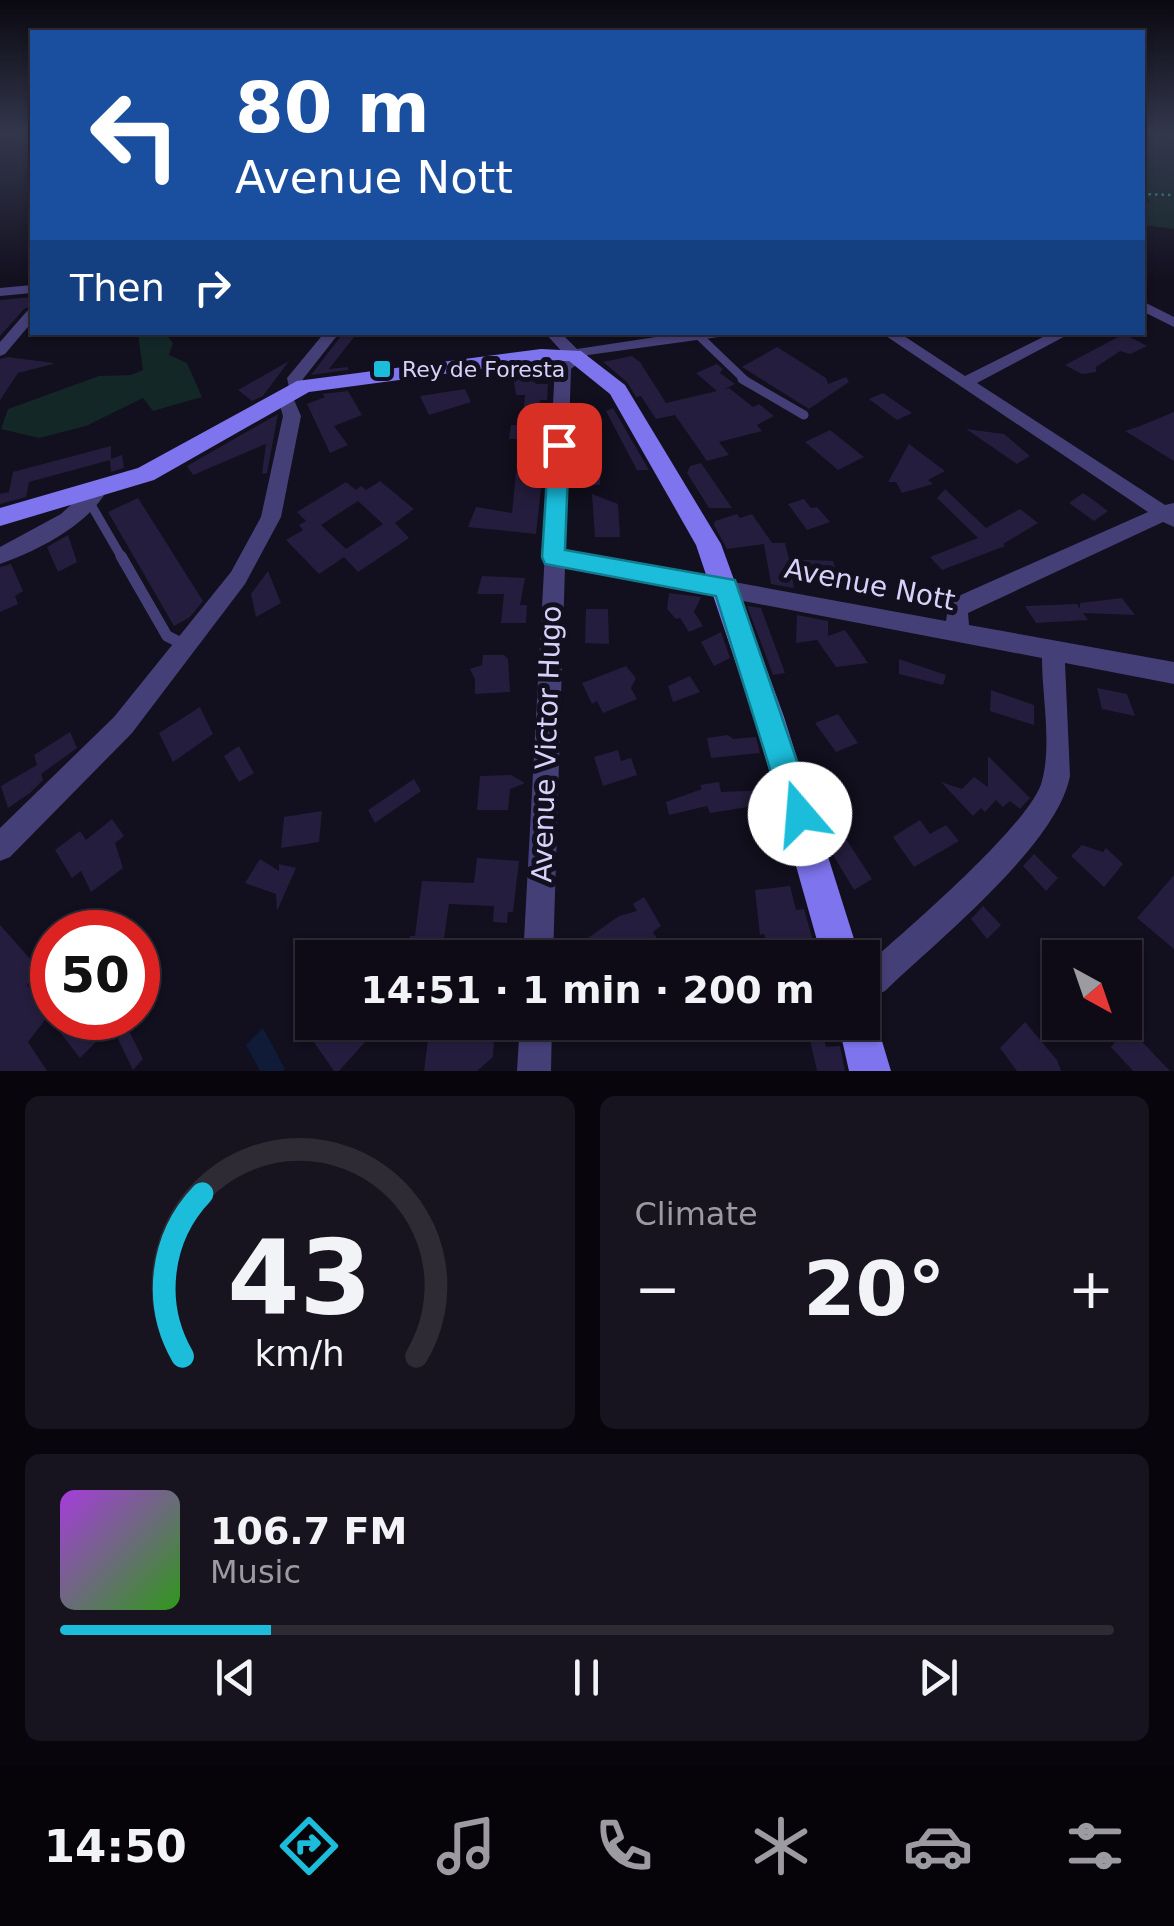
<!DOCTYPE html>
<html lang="en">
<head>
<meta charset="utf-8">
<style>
	:root { --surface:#0e0b16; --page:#17141f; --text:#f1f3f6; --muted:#9b9ba1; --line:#2e2b35; --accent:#1bbddb }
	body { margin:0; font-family:"DejaVu Sans",sans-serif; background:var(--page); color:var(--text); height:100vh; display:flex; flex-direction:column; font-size:38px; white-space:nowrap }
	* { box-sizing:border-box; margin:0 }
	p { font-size:32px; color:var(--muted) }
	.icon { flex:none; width:55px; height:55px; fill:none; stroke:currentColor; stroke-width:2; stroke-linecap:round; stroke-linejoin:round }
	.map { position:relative; height:1071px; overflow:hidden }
	.drawer { display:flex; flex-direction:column; gap:25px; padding:25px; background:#08060c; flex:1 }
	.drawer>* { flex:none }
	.hud { position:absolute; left:30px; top:30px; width:1115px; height:305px; border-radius:0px; box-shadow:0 2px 8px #0004,0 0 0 2px var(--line); background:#1a4fa0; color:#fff; overflow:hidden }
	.needle { width:65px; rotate:140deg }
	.fabs { position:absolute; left:1042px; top:940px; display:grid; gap:20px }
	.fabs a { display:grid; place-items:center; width:100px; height:100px; border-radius:0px; background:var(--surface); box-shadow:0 2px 8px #0004,0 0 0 2px var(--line); font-size:50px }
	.speed { position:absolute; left:30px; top:910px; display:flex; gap:20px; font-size:50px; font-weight:700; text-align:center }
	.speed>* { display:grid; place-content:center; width:130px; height:130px; border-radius:50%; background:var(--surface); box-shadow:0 2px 8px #0004,0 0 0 2px var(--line); line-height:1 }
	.speed .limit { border:15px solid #d22; background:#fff; color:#111 }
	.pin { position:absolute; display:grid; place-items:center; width:85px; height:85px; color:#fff; margin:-42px; border-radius:20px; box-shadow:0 5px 15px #0006 }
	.me { position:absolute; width:110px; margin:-55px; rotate:342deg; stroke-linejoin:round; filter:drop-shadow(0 0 8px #0008) }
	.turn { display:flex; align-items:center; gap:35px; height:210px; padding:0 40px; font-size:45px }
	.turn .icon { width:130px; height:130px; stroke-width:2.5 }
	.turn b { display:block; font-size:70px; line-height:85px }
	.then { display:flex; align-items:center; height:95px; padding:0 40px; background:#0003; gap:20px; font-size:38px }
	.big { font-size:75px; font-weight:600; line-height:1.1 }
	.drawer .card { flex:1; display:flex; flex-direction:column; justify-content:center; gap:15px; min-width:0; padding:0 35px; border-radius:15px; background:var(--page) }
	.drawer .dial { align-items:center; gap:0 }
	.dial svg { height:260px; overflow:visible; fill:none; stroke:var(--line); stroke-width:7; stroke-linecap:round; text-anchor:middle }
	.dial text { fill:var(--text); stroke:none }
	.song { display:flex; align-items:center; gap:30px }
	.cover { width:120px; height:120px; border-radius:15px; background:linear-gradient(135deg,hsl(280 70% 55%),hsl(110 70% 35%)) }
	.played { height:10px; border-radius:5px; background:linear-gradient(90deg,var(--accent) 20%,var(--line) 20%) }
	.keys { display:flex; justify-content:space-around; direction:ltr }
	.heat { display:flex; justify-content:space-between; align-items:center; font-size:55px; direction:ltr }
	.drawer .tiles { flex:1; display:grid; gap:25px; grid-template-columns:1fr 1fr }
	.card:last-child { grid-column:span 2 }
	.trip { position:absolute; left:295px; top:940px; width:585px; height:100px; border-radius:0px; background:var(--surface); box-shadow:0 2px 8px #0004,0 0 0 2px var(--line); font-weight:600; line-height:100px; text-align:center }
	.tab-bar { display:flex; height:160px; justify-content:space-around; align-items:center; background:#060409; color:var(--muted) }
	.tab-bar .icon { width:70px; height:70px }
	.tab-bar .on { color:var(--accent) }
	.tab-bar b { font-size:45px; color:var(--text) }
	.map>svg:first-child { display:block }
</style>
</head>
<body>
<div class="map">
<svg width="1174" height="1071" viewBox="0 0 1174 1071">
	<rect width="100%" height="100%" fill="#120f1e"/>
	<!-- green -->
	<path fill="#132727" d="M1143,133l31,1v95l-31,-4v-20l7,-3 -7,-11v-26l7,-4 -7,-8z
		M138,333h27l8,10 -4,12 18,8 15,34 -49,14 -10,-13 -57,28 -47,12 -38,-9 7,-20 91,-33 32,-1 12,-5z"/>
	<!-- water -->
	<path fill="#0f1b37" d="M263,1028l22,41 -2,2h-23l-14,-26z"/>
	<!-- building -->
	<path fill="#251d3d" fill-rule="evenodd" d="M32,297v9l-8,3 -24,27v-36z
		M344,332h14l-29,37 19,-2v3l-37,5z
		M1124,334l23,12 -17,8 -10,-3 -24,16v5l-14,2 -17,-9z
		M777,347l49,31 2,6 18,-7 3,5 -40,27 -67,-42z
		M632,356l8,6 26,41 51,-12 -21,-18 21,-9 6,5 -3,4 15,11 -12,6 6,-2 24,19 6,-3 15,12 -17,9 5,6 -43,11 10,13 -22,6 -32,-46 -19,4 -15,-23 -5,1 -9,-15 -24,-20z
		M8,357l45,6v1l-35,9 -18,27v-41z
		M289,361l-26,35 -11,5 -14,-11z
		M525,367l11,17h12l-1,16h-7l-2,42 4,37 -6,55 -68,-7 8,-20 36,6 4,-40h6l2,-34h-15l2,-14h11l3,-30h-9l-4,-26z
		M465,389l6,13 -42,13 -9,-19z
		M348,391l14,24 -28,11 14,19 -18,8 -23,-49 18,-7 -3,-3z
		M883,393l29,20 -15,7 -28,-21z
		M613,408l36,62h-12l-31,-59z
		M1174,412v49l-49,-30 15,-5z
		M278,414l-11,59 -5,1 4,-30 -73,31 -6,-9z
		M583,429h19l-2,56h-21z
		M966,429l38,5 26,22 -13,8z
		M830,430l34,27 -26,13 -33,-28z
		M909,444l36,27 -17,9 5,4 -31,9 -6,-11h-8z
		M111,446v13l11,-4 2,13 -13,4 -1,-12 -81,22 -3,15 -26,7v-10l9,-2 4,-20z
		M701,463l31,45h-23l-22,-35 3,-7z
		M380,481l34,28 -19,14 14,15 -51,34 -14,-15 -25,17 -33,-34 17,-10 -4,-5 7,-4 -9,-9 49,-30 10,8 5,-4 5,4zM358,501l25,23 -37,25 -25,-24z
		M945,489l41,39 34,-19 18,14 -35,21 2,2 -63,24 -12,-13 48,-19 -41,-40z
		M1083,493l9,6 16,12 -14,10 -25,-18z
		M592,494l26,10 2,33h-25z
		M138,498l65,103 -13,16 -16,9 -66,-114z
		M804,499l7,9 6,-1 13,15 -23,8 -19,-26z
		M737,514l3,4 12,-4 20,29h13l4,16 44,2 6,18 -47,-1 2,10 -23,-4 -7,-40 -37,5 -13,-24 1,-4z
		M68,535l9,27 -19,10 -11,-25z
		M11,564l12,27 -8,5 3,8 -18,8v-45z
		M268,571l13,32 -25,14 -5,-23z
		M482,576l43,2 -5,27h7l-1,18h-25l3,-29h-27z
		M669,593l32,4 -7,15 9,14 -14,6 -9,-14 -4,1 -9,-10z
		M1122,598l13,17 -52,-2 5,7 -52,3 -11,-17 52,-2 3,5v-6z
		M747,606l14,2 24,65 -12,2z
		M586,609h22l1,35 -24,-1z
		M797,615l31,6v15l17,-6 23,33 -32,4 -19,-27 -21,3z
		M721,632l9,26 -16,8 -13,-24z
		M483,655h21l4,4 2,33 -35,2v-15l-5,-10 12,-4z
		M899,659l47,16 -3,10 -44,-11z
		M626,666l10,12 -5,10 6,11 -34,14 -6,-12 -5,3 -10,-21z
		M690,676l10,16 -27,10 -5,-16z
		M1097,688l30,6 8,22 -33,-7z
		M991,690l43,15v20l-44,-14z
		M200,707l13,27 -40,28 -14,-29z
		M838,714l20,29 -22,9 -21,-29z
		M70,732l7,16 -36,26 2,6 -13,13 -22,15 -7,-22 36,-21 -3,-10z
		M728,735l5,4 23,-2 4,16 -49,5 -4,-20z
		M239,746l15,27 -15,9 -15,-26z
		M618,750l3,11 10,-3 6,17 -34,11 -9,-29z
		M988,756l42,42 -10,11 -10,-8 -7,6 -7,-7 -11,12 -4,-4 -8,8 -32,-34 21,7 12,-12 14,10z
		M511,775l14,8 -15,6 -2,21h-31l3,-34z
		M414,779l7,12 -46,32 -7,-13z
		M719,782l2,10 50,-2 3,13 -64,10 -3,-7 -38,9 -3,-13 36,-13 -2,-4z
		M322,811l-3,31 -38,6 3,-31z
		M112,819l12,17 -9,7 8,25 -32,24 -10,-21 -9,7 -17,-28 25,-19 6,9z
		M920,820l10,14 16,-9 13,16 -45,26 -21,-30z
		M846,839l26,40 -18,11 -25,-42z
		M1082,845l21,7 3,-4 17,16 -19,23 -33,-31z
		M1034,854l24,24 -12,13 -23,-25z
		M477,858l42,3 -6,51h-5l-1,11 -14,-1 1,-16 -45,-2 -5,34h8l-2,14 -44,5 4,-21h5l7,-55 52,2z
		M260,859l19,12v-7l17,4 -19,43 -1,-17 -31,-11z
		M1174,875v74l-37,-31z
		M790,886l6,24 8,-1 11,39 -45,7 -6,-21 -4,1 -5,-45z
		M644,897l17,29 -8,6 9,16 -13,10h-61l-7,-15 38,-27 18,-5 -4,-7z
		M983,906l18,19 -14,14 -16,-20z
		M0,925l41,46 -14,14 21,31 -20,26 19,29h-47z
		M49,1018h48l9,14 -26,26z
		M300,1022h83l-44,49h-5z
		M464,1022h31l-2,35 -16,14h-53l4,-31 32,1z
		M806,1022h13l7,25 14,-1 5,25h-28z
		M1025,1022l32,38 4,11h-44l-17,-23z
		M1127,1026l43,45h-37l-22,-24z
		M128,1029l15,30 -10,11 -15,-31z"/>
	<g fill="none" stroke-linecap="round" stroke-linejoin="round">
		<!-- path -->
		<path stroke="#3ca3a2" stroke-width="2.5" stroke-dasharray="2.5 4" stroke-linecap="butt" d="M1142,194l32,1"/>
		<!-- lane-far2 -->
		<path stroke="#453f77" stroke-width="8" d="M699,336l47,45"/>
		<!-- lane-far1 -->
		<path stroke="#453f77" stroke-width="9" d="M742,379l62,36
			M90,503l32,55"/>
		<!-- lane -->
		<path stroke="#453f77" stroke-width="11" d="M121,556l46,80 18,9"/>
		<!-- street -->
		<path fill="#453f77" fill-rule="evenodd" d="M32,285v8l-32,3v-8z
			M1142,301l32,16v10l-32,-16z
			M32,310v12l-27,32 -5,2v-14l27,-31z
			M325,332h15l-37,47 -1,14h-11l10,23 -20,101 -36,67 -113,149 -122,124 -10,4v-33l114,-111 117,-145 30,-55 22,-101 -6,-20 2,-4h11l-3,-14z
			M544,332h16l17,17 112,-17h44l-7,4 -138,19 -17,14 -6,182 381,70 3,-20 14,-7 185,-82 -268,-180h18l67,44 88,-44h20l-96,51 188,122 9,-2v24l-11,-5 -195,91 1,12 205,37v22l-109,-21 5,113c-13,69 -133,165 -185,215l-23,10v-32c38,-33 170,-146 180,-188 10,-38 0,-84 0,-123l-477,-91 -12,391h-30l32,-591 12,-10z
			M97,485l9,7c-20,34 -69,59 -106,72v-17l61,-33 29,-27z
			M520,1022h32l-1,49h-34z"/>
		<!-- secondary -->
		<path fill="#7e74ee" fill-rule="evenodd" d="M541,349l40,2 44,34 96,159 63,173 76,241h-38l-68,-241 -58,-172 -86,-151 -41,-33h-28l-232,31 -155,88 -154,46v-18l138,-40 159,-87z
			M862,1004l10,4 19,63h-42l-11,-49h24z"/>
	</g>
	<!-- sky -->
	<linearGradient id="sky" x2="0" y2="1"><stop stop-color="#0a0810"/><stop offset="0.47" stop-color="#33374c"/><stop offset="1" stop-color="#33374c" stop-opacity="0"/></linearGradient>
	<rect width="1174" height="283" fill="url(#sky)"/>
	<!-- route -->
	<path fill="#1bbddb" stroke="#127b8e" stroke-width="2.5" d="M559,438l10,7 -4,105 170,30 80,234 -4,11 -11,5 -11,-5 -5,-11 -68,-218 -171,-32 -3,-7 7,-112z"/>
	<!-- markers -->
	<rect fill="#1bbddb" stroke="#120f1e" stroke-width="4" x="372" y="359" width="20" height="20" rx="5"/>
	<g text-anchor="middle" stroke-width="10" stroke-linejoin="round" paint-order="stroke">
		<!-- far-poi labels -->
		<g font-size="22" fill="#d8d1f9" stroke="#120f1e" text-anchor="start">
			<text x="402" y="377">Rey de Foresta</text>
		</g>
		<!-- street labels -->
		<g font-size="28" fill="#d8d1f9" stroke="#120f1e">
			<text transform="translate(870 584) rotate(11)" y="10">Avenue Nott</text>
			<text transform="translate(546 744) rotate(-88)" y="10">Avenue Victor Hugo</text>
		</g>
	</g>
</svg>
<div class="fabs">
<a><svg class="needle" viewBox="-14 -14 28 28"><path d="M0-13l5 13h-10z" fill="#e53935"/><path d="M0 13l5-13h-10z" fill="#9b9ba1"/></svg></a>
</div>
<div class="speed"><div class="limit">50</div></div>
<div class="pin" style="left:559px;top:445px;background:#d93025"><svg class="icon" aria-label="arrive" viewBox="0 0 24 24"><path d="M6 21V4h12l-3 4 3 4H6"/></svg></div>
<svg class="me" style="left:800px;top:814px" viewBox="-20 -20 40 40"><circle r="19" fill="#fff"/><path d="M0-13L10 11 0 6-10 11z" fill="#1bbddb"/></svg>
<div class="trip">14:51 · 1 min · 200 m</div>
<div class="hud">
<div class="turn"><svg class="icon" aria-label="left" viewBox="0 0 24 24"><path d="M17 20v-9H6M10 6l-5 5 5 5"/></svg><div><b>80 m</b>Avenue Nott</div></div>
<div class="then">Then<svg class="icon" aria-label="right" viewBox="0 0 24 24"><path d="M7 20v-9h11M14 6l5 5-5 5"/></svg></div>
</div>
</div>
<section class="drawer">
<div class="tiles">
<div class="card dial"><svg viewBox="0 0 100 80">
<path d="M14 69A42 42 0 1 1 86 69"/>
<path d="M14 69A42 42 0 0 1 20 19" stroke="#1bbddb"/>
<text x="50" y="56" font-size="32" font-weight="700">43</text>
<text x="50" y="72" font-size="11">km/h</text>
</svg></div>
<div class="card"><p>Climate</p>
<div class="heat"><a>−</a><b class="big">20°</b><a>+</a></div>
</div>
<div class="card">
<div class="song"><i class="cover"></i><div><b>106.7 FM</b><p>Music</p></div></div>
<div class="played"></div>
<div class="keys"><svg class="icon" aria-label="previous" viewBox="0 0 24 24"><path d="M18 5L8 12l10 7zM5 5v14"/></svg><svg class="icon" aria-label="pause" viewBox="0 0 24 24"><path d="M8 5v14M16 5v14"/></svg><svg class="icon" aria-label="next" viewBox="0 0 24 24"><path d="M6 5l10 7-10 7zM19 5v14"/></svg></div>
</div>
</div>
</section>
<nav class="tab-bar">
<b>14:50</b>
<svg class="icon on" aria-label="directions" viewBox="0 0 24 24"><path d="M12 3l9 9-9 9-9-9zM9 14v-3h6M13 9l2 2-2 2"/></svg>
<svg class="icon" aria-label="music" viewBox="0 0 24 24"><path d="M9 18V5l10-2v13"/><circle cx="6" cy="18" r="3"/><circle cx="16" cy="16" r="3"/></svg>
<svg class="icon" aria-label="phone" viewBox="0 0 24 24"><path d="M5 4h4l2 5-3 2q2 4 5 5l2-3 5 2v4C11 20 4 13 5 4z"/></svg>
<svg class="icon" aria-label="climate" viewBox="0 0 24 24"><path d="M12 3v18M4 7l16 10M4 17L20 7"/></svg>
<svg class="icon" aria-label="car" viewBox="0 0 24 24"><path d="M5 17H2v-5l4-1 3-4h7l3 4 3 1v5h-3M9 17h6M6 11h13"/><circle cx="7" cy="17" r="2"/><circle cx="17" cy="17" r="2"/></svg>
<svg class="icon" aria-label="filters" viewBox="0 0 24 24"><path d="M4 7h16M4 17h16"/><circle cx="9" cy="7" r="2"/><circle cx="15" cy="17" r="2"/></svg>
</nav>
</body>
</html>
